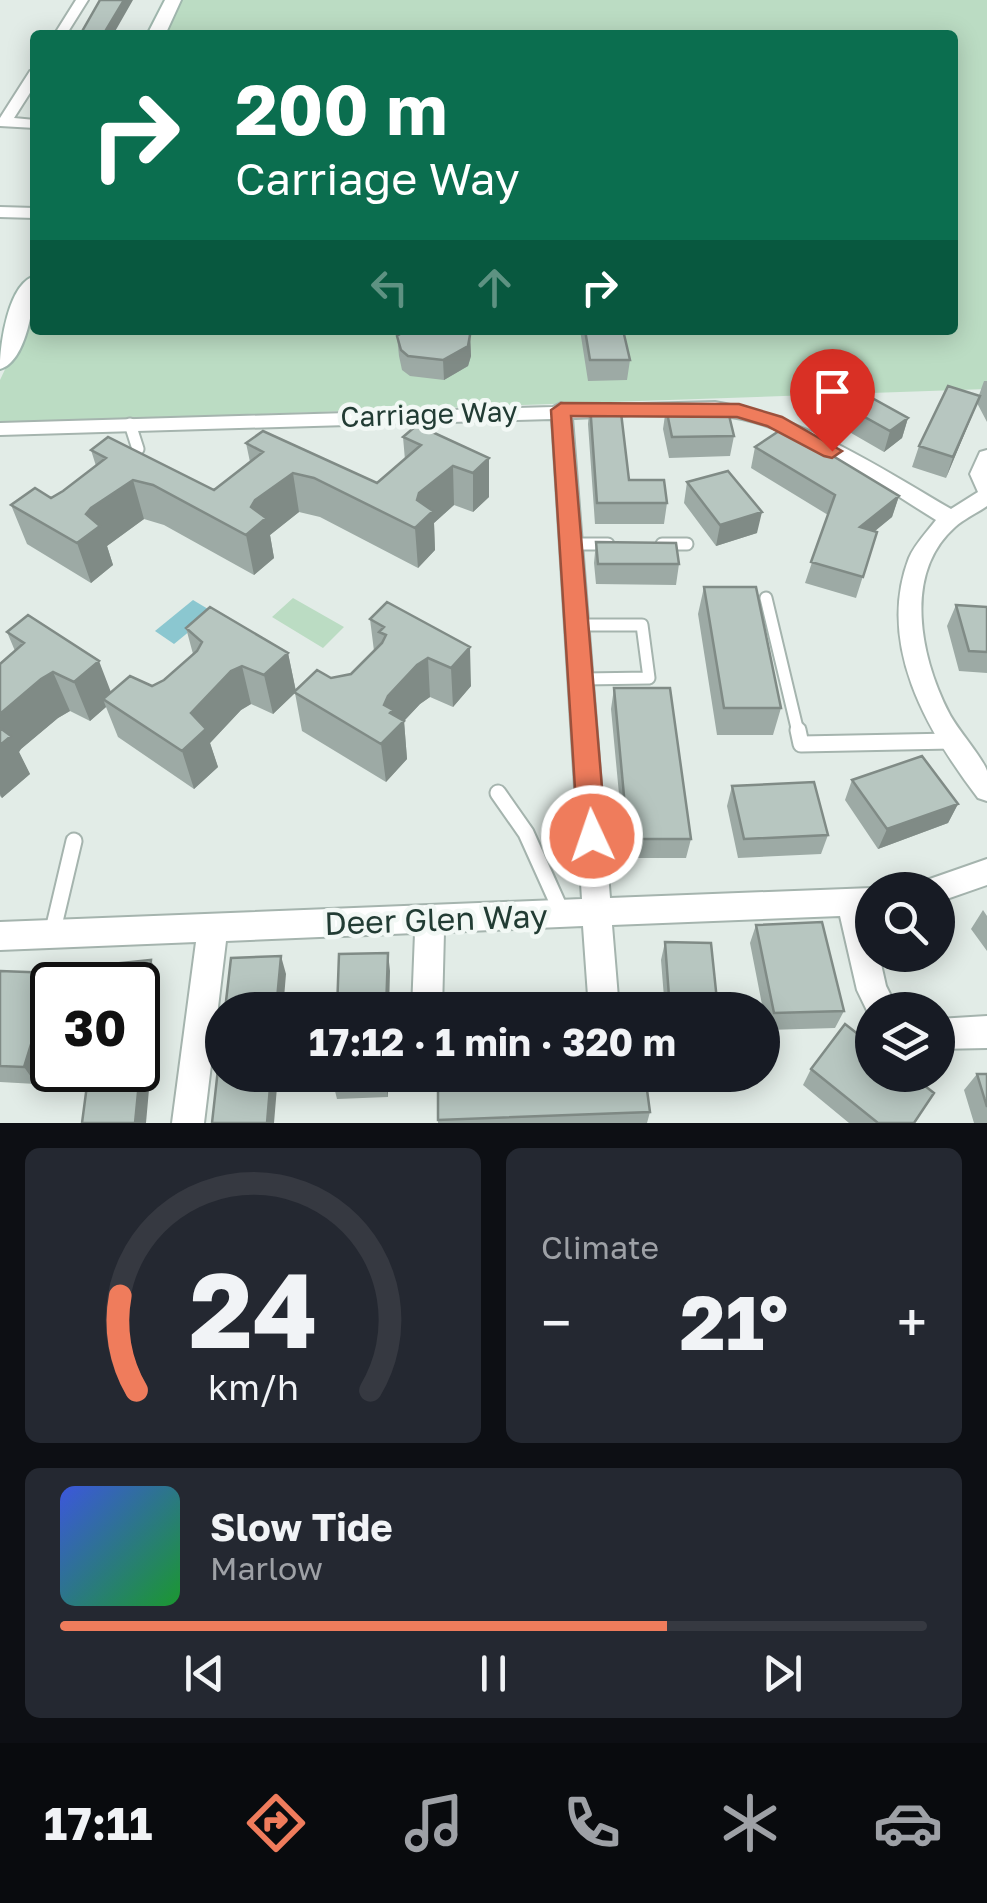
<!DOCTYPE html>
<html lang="en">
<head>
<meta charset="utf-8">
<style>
	:root { --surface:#171b24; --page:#242831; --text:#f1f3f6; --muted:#9ea1a6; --line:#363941; --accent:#ef7c5c }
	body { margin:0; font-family:"Golos Text",sans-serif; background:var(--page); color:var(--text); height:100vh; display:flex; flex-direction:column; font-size:38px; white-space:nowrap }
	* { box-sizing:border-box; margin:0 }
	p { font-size:32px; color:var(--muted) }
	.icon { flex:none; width:55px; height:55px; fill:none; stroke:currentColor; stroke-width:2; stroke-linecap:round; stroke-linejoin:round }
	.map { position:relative; height:1123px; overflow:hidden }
	.details { display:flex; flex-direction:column; gap:25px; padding:25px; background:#0d0f14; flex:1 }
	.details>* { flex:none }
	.banner { position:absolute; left:30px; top:30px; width:928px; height:305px; border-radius:10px; box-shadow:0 5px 25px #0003; background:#0b6e4f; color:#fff; overflow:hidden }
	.buttons { position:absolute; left:855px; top:872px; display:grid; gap:20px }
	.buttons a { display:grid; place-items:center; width:100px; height:100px; border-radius:50%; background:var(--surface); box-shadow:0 5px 25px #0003; font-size:50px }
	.speed { position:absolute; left:30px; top:962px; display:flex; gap:20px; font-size:50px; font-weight:700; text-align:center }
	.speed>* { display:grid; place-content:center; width:130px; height:130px; border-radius:50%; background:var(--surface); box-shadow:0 5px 25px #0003; line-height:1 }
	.speed .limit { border:5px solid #111; border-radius:15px; background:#fff; color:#111 }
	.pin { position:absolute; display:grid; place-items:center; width:85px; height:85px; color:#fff; margin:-102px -42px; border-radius:50% 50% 50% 0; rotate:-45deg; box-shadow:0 0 10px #0007 }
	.pin .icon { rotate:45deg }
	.me { position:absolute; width:110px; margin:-55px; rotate:357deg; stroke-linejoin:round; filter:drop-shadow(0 0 8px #0008) }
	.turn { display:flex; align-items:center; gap:35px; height:210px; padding:0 40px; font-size:45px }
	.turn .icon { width:130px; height:130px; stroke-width:2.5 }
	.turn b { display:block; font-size:70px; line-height:85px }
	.lanes { display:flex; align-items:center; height:95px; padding:0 40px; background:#0003; justify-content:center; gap:50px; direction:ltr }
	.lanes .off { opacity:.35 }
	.big { font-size:75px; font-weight:700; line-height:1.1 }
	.details .card { flex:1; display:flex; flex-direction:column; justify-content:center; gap:15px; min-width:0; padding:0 35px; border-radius:15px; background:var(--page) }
	.details .dial { align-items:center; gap:0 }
	.dial svg { height:260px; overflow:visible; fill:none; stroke:var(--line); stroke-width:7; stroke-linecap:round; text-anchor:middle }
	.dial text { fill:var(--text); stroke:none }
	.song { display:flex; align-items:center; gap:30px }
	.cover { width:120px; height:120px; border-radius:15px; background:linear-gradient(135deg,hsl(230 70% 55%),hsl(130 70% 35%)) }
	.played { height:10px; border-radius:5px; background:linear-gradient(90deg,var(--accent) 70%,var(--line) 70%) }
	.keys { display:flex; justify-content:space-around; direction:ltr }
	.heat { display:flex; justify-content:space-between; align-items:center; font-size:55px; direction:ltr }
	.details .tiles { flex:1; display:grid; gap:25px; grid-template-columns:1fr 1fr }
	.card:last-child { grid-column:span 2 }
	.trip { position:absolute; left:205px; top:992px; width:575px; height:100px; border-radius:50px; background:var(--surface); box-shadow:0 5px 25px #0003; font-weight:700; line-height:100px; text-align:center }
	.dock { display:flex; height:160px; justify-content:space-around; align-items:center; background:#090b0e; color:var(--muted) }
	.dock .icon { width:70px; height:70px }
	.dock .active { color:var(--accent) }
	.dock b { font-size:45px; color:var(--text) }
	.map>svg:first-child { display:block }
</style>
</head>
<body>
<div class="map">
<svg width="987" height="1123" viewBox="0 0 987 1123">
	<rect width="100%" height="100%" fill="#e2ece7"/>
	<!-- green -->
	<path fill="#bbdcc3" d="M181,0h806v389l-987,34v-43l35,-74v24h917v-295h-788z
		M293,598l51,29 -21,21 -51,-31z"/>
	<!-- water -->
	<path fill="#8bc7d0" d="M193,600l20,12 -39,32 -19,-13z"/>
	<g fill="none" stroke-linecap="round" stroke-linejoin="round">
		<defs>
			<path id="lane-far1" d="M130,424l8,25
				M572,544h36
				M662,544h25
				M766,598l32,134
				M579,625h63l7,53 -66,1"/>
			<path id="lane" d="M798,730l3,14 151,-3
				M498,793l28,40 36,80
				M52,934l22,-93"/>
			<path id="street" d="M76,0h12l-22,35h-12z
				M35,70v15l-21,33 21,2v8l-35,-2v-8l30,-47z
				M0,207l35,1v10l-35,-1z
				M715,402c89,15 159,62 236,107l27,-17 -8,-18 10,-22 7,-2v56c-10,7 -23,13 -32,21 -53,47 -34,131 -6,186 8,16 34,45 38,58 0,8 0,22 0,30l-9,-3c-51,-67 -102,-154 -69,-240 6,-14 18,-26 27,-38 -67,-41 -138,-97 -219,-105 -47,-5 -98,2 -145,3l38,480 262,-10 6,2h-6v24h-3l3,41h7l7,31 12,24h-26v11l-15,-31 -17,-74 -228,9 7,85h-30l-6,-84 -139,6 -2,78h-30l3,-77 -189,8 -22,182h-32l24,-181 -196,8v-28l582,-23 -30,-480 -552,16v-12l553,-16 8,-4 8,3z
				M987,859v26l-49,17v-12h-18l4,-9z
				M987,1016v32l-49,1v-30z"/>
			<path id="secondary" d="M165,0h16l-16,35h-18z
				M35,276c0,24 -8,86 -35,93 0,-24 8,-86 35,-93z"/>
		</defs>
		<!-- lane-far1 casing -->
		<use href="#lane-far1" stroke="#a5b4ae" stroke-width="15"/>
		<!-- lane casing -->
		<use href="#lane" stroke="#a5b4ae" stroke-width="19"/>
		<!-- street casing -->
		<use href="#street" stroke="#a5b4ae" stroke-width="4"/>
		<!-- secondary casing -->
		<use href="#secondary" stroke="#a0b7ae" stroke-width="4"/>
		<!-- lane-far1 -->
		<use href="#lane-far1" stroke="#fff" stroke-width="11"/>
		<!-- lane -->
		<use href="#lane" stroke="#fff" stroke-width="15"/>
		<!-- street -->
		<use href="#street" fill="#fff" fill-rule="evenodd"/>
		<!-- secondary -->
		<use href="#secondary" fill="#fff" fill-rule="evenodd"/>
	</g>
	<!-- wall -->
	<path fill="#9daaa5" d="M580,330h43l7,30 -3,20 -39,1z
		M470,335l1,21 -3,10 -24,14 -34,-4 -8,-6 -3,-14 -2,-20z
		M984,381h3v41l-10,-19 -31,75 -34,-11 7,-21 60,-51z
		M818,391l90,27 -6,20 -18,14 -71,-41z
		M590,404l39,76 38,23 -3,21h-69l-7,-100z
		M666,408l68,28 -4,20 -61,2 -6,-29z
		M403,437l86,21v39l-16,15 -19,-7 -20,18 1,27 -17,18 -98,-51 -21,-5 -29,23 4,23 -20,17 -90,-50 -20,-6 -37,27 6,19 -22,18 -64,-39 -16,-39 40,-7 12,-7 33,-25 -5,-16 123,40 36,-28 -4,-19 131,40 28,-23z
		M755,447l144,49 -7,21 -17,14 2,1 -21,66 -51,-15 23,-68 -77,-47z
		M687,482l70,51 -41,13 -32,-43z
		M596,542l83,22 -3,21 -80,-1 -2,-21z
		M704,587l77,121 -8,27h-56l-19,-121z
		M387,602l84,84 -18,21 -23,-10 -10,7 -16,17 3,38 -21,23 -84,-51 -7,-38 -22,21 -22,-10 -10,6 -31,33 8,24 -24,22 -76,-52 -12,-30 -16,14 -20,-10 -12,7 -37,31 -2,3 11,22 -28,24 -2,-2v-132l15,-13 -8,-19 104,60 41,-6 12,-6 29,-26 -7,-26 102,25 8,38 35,-13 20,-4 23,-23 -4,-32z
		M956,605l31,2v66l-28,-2 -12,-45z
		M614,688l77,151 -5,19h-61l-14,-149z
		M852,780l106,24 -10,19 -70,26 -33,-49z
		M732,786l96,49 -7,19 -83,4 -11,-52z
		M983,910l4,6v35l-16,-22z
		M756,925l88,86 -9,17 -68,2 -17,-87z
		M665,942l53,68h-53l-4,-50z
		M0,971l36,113 -36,-2z
		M811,1069l103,54h-65l-46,-38z
		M977,1074h10v49h-13l-10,-33z
		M388,1075v22l-51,2 -4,-16z
		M438,1075l212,37 -3,11h-209z
		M670,1075h52l-4,12 -48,-1z"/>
	<!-- shaded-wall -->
	<path fill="#808b86" d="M124,0h9l-20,35h-10z
		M470,335l1,21 -3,10 -24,14 -1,-20z
		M980,396l-8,20 -26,62 7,-21z
		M908,418l-6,20 -18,14 6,-21z
		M489,458v39l-16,15v-39z
		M453,466l1,39 -20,18 1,27 -17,18 -3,-40 2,-28 2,-7z
		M293,473l6,39 -29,23 4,23 -20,17 -8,-40 5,-28 4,-7z
		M133,480l11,39 -37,27 6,19 -22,18 -14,-40 9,-29 5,-6z
		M899,496l-7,21 -38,31 6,-21z
		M762,512l-5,21 -41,13 4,-21z
		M470,647l1,39 -18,21 -2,-39z
		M288,653l8,39 -23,22 -9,-39z
		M428,658l2,39 -10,7 -16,17 3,38 -21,23 -5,-38 3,-39 4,-9 29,-31z
		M99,661l15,39 -11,-1 3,8 -16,14 -16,-39z
		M242,666l9,38 -10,6 -31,33 8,24 -24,22 -12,-38 9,-38 40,-42z
		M53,672l17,39 -12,7 -37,31 -2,3 11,22 -28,24 -2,-4v-80l41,-35z
		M958,804l-10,19 -70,26 9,-20z
		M388,953l2,18 -1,39h-3z
		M281,956l5,18 -3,36h-7z
		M151,960l8,18 -13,145h-11z
		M53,973l7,12h-8v42l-16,57 -12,-17z
		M271,1075h7l-4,48h-7z
		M385,1075h3v22l-3,-16z"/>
	<!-- building -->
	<path fill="#b7c6c0" stroke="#808b86" stroke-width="2.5" d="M100,0h24l-21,35h-23z
		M406,330h60l4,5 -2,11 -25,14 -35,-4 -7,-6 -4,-14z
		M585,330h38l7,30h-40z
		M836,378l72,40 -18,13 -72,-40z
		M948,386l32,10 -27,61 -34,-11z
		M590,404h30l9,76h35l3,23h-70z
		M727,407l7,29 -62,1 -6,-29z
		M417,425l72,33 -16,15 -20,-7 -34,27 -2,7 16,11 -18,17 -101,-50 -21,-5 -38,27 -4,7 15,11 -20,17 -93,-50 -20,-5 -42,28 -5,6 14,12 -23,17 -66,-38 24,-17 16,10 12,-7 43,-33 -15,-8 17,-13 106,53 49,-38 -17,-9 17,-12 114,52 44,-38 -18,-8z
		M785,427l114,69 -39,31 17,5 -14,45 -52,-15 24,-67 -80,-48z
		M728,471l34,41 -42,13 -33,-43z
		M596,542l80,1 3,21h-81z
		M704,587h52l25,121h-57z
		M387,602l83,45 -19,21 -23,-10 -11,7 -29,31 -4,9 9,5 -3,3 14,8 -23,23 -87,-52 23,-22 14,8 20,-4 31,-31 4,-8 -7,-3 5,-5 -14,-8z
		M956,605l31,2v45l-18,-1z
		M210,607l78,46 -24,22 -22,-9 -11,5 -40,42 15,16 -24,22 -79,-52 27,-23 22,10 12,-6 33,-29 5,-9 -16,-14z
		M28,615l71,46 -25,21 -21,-10 -12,7 -41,35v-50l24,-21 -17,-11z
		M614,688h56l21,151h-63z
		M0,728l11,8 -11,9z
		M922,756l36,48 -71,25 -35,-49z
		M814,782l14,53 -84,4 -12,-53z
		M822,922l22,89 -70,2 -18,-88z
		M665,942l46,1 7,67h-48z
		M388,953l-2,57h-49l2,-56z
		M281,956l-5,54h-51l6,-52z
		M151,960l-16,163h-53l7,-53h49v-85h-38l3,-20z
		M0,971l53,2 -29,94 -24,-1z
		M845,1024l27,21v30h39l23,18 -20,30h-36l-67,-54z
		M222,1033v42h49l-4,48h-55z
		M977,1074h10v33z
		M333,1075h52v6l-52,2z
		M438,1075h207l5,37 -212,8z"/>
	<!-- route -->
	<path fill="#ef7c5c" stroke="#9b513c" stroke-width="2.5" d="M561,403l178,1 43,13 60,34 -10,7 -8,-2 -57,-30 -30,-9 -166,-1 35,420 -4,8 -10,4 -10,-4 -4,-8 -27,-426z"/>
	<g text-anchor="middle" stroke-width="9" stroke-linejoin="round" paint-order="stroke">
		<!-- street labels -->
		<g font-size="28" fill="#223c34" stroke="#f2f8f5">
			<text transform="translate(429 414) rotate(-2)" y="10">Carriage Way</text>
		</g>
		<!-- near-street labels -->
		<g font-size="32" fill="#223c34" stroke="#f2f8f5">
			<text transform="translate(436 920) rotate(-2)" y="11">Deer Glen Way</text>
		</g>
	</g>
</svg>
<div class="buttons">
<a><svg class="icon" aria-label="search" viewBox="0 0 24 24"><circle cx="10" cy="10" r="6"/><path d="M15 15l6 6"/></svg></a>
<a><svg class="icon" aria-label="layers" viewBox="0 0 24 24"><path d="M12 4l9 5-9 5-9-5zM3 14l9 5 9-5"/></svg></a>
</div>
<div class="speed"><div class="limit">30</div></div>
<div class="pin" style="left:832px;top:451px;background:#d93025"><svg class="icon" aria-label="arrive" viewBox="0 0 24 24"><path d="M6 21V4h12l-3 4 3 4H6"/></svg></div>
<svg class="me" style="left:592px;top:836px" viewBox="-20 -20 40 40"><circle r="17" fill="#ef7c5c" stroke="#fff" stroke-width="3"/><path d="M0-11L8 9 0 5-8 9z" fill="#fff"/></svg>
<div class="trip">17:12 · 1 min · 320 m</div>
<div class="banner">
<div class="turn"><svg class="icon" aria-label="right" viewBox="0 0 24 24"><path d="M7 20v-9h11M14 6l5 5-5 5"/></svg><div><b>200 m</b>Carriage Way</div></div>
<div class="lanes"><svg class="icon off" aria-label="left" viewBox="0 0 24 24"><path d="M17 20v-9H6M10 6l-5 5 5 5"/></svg><svg class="icon off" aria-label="ahead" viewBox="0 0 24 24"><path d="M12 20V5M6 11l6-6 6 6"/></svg><svg class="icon" aria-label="right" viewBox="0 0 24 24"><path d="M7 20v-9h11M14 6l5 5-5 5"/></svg></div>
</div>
</div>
<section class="details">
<div class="tiles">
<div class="card dial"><svg viewBox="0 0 100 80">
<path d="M14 69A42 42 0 1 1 86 69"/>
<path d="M14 69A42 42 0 0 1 9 40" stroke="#ef7c5c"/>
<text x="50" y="56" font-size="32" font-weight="700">24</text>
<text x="50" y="72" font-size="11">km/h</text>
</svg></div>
<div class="card"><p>Climate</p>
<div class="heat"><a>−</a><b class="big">21°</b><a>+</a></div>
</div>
<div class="card">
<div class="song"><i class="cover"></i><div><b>Slow Tide</b><p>Marlow</p></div></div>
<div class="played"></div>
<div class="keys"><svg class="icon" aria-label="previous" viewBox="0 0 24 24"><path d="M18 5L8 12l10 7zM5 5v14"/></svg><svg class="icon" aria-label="pause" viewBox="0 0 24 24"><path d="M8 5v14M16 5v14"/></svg><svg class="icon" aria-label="next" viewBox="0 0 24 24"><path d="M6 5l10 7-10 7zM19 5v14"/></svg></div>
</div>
</div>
</section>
<nav class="dock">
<b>17:11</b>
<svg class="icon active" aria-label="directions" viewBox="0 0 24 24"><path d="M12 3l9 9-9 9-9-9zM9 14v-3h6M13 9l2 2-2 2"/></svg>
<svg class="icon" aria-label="music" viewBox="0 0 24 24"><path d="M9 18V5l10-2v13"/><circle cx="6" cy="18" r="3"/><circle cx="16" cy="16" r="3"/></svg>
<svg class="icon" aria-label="phone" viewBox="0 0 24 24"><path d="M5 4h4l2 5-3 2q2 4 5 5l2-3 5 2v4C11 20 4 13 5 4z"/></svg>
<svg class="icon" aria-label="climate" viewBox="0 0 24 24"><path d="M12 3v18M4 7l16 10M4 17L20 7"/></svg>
<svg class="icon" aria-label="car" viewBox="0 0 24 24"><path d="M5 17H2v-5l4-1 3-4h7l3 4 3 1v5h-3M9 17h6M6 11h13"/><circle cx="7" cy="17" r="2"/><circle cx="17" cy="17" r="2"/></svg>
</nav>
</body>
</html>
